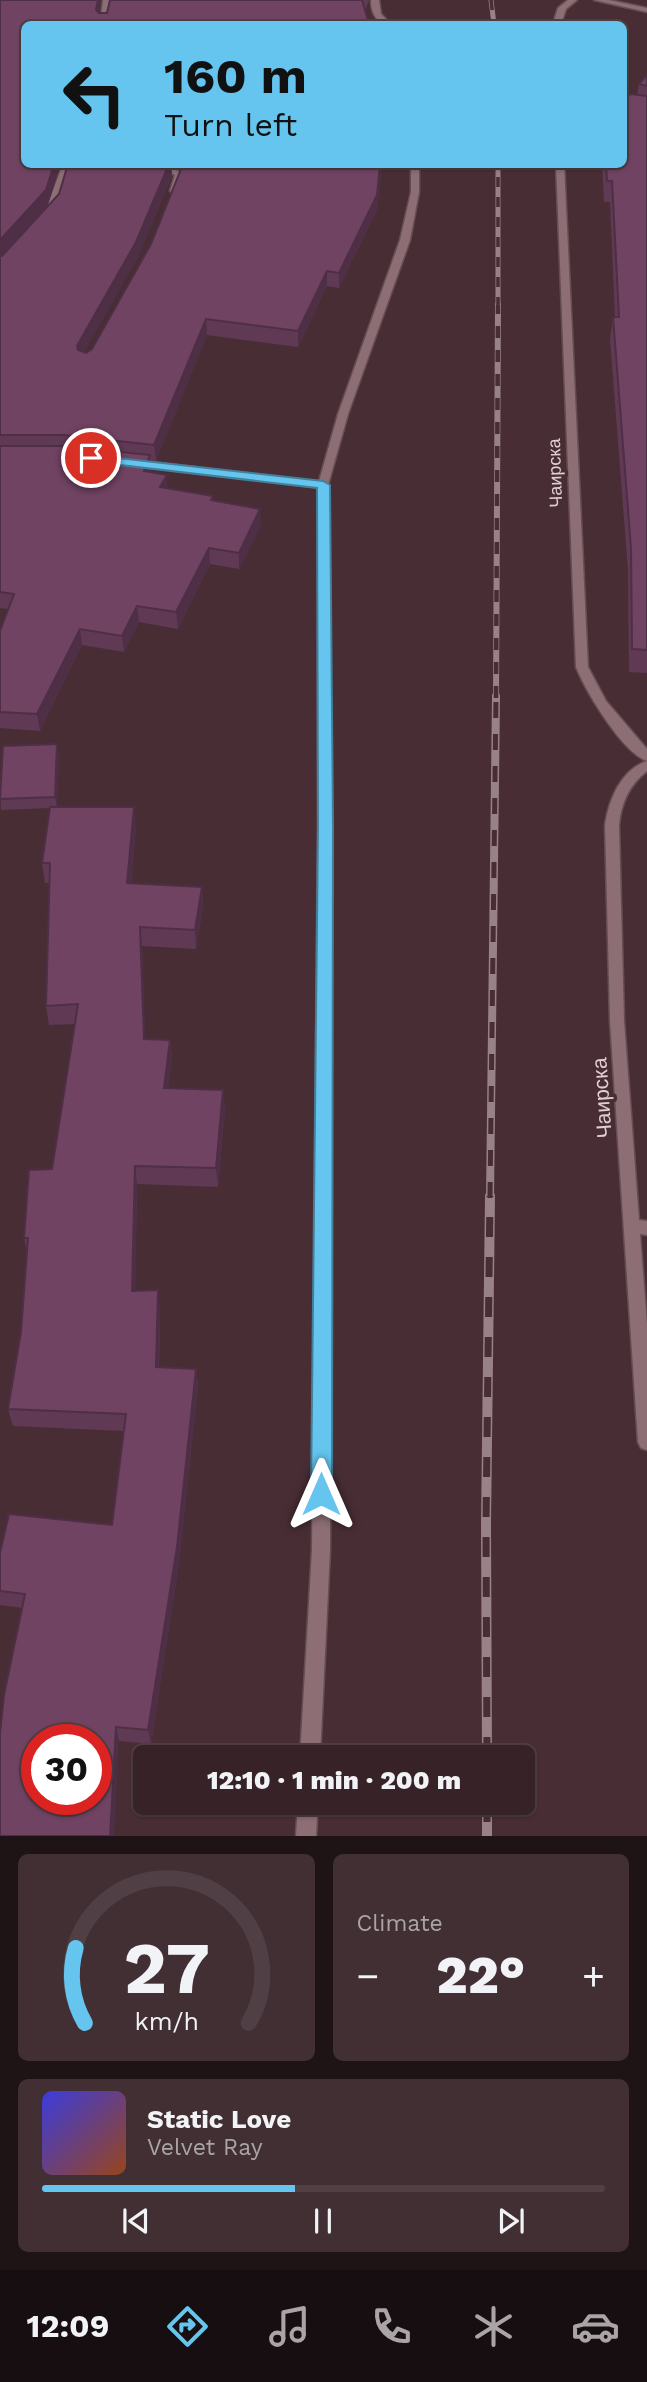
<!DOCTYPE html>
<html lang="en">
<head>
<meta charset="utf-8">
<style>
	:root { --surface:#362227; --page:#412f33; --text:#f1f3f6; --muted:#aaa4a7; --line:#503f44; --accent:#65c5ee }
	body { margin:0; font-family:"Work Sans",sans-serif; background:var(--page); color:var(--text); height:100vh; display:flex; flex-direction:column; font-size:26px; white-space:nowrap }
	* { box-sizing:border-box; margin:0 }
	p { font-size:23px; color:var(--muted) }
	.icon { flex:none; width:38px; height:38px; fill:none; stroke:currentColor; stroke-width:2; stroke-linecap:round; stroke-linejoin:round }
	.map { position:relative; height:1836px; overflow:hidden }
	.details { display:flex; flex-direction:column; gap:18px; padding:18px; background:#1e1315; flex:1 }
	.details>* { flex:none }
	.hud { position:absolute; left:21px; top:21px; width:606px; height:147px; border-radius:10px; box-shadow:0 2px 5px #0004,0 0 0 2px var(--line); background:#65c5ee; color:#111; overflow:hidden }
	.speed { position:absolute; left:21px; top:1724px; display:flex; gap:14px; font-size:35px; font-weight:700; text-align:center }
	.speed>* { display:grid; place-content:center; width:91px; height:91px; border-radius:50%; background:var(--surface); box-shadow:0 2px 5px #0004,0 0 0 2px var(--line); line-height:1 }
	.speed .limit { border:10px solid #d22; background:#fff; color:#111 }
	.pin { position:absolute; display:grid; place-items:center; width:60px; height:60px; color:#fff; margin:-30px; border:4px solid #fff; border-radius:50%; box-shadow:0 2px 7px #0007 }
	.me { position:absolute; width:77px; margin:-38px; rotate:0deg; stroke-linejoin:round; filter:drop-shadow(0 0 5px #0008) }
	.turn { display:flex; align-items:center; gap:24px; height:147px; padding:0 28px; font-size:32px }
	.turn .icon { width:91px; height:91px; stroke-width:2.5 }
	.turn b { display:block; font-size:49px; line-height:60px }
	.big { font-size:52px; font-weight:800; line-height:1.1 }
	.details .tile { flex:1; display:flex; flex-direction:column; justify-content:center; gap:10px; min-width:0; padding:0 24px; border-radius:10px; background:var(--page) }
	.details .dial { align-items:center; gap:0 }
	.dial svg { height:182px; overflow:visible; fill:none; stroke:var(--line); stroke-width:7; stroke-linecap:round; text-anchor:middle }
	.dial text { fill:var(--text); stroke:none }
	.song { display:flex; align-items:center; gap:21px }
	.cover { width:84px; height:84px; border-radius:10px; background:linear-gradient(135deg,hsl(240 70% 55%),hsl(20 70% 35%)) }
	.played { height:7px; border-radius:4px; background:linear-gradient(90deg,var(--accent) 45%,var(--line) 45%) }
	.keys { display:flex; justify-content:space-around; direction:ltr }
	.heat { display:flex; justify-content:space-between; align-items:center; font-size:38px; direction:ltr }
	.details .tiles { flex:1; display:grid; gap:18px; grid-template-columns:1fr 1fr }
	.tile:last-child { grid-column:span 2 }
	.trip { position:absolute; left:133px; top:1745px; width:402px; height:70px; border-radius:10px; background:var(--surface); box-shadow:0 2px 5px #0004,0 0 0 2px var(--line); font-weight:800; line-height:70px; text-align:center }
	.tabs { display:flex; height:112px; justify-content:space-around; align-items:center; background:#160e10; color:var(--muted) }
	.tabs .icon { width:49px; height:49px }
	.tabs .selected { color:var(--accent) }
	.tabs b { font-size:32px; color:var(--text) }
	.map>svg:first-child { display:block }
</style>
</head>
<body>
<div class="map">
<svg width="647" height="1836" viewBox="0 0 647 1836">
	<rect width="100%" height="100%" fill="#482e34"/>
	<g fill="none" stroke-linecap="round" stroke-linejoin="round">
		<defs>
			<path id="lane" d="M125,164h39l20,10 -6,17 -4,3 -4,-3 5,-16 -14,-6z
				M134,460l189,22 5,3 -5,3 -193,-23v-4z
				M647,761v10c-18,14 -26,32 -28,54l5,196 15,199 8,1v14l-7,-1 7,90v126l-6,-2 -3,-6 -28,-421 -5,-196c4,-26 16,-55 42,-64z"/>
			<path id="street" d="M103,0h8l-3,24h-8z
				M371,0h8l2,14 10,10h-8c-9,-6 -12,-13 -12,-24z
				M568,0h9l-11,9 -5,15h-8l5,-16z
				M594,0h15l38,8v4z
				M63,164h9l-17,47 -8,2 -2,-2z
				M411,164h8v28l-9,48 -62,174 -20,71 4,340 -2,725 -10,207h-20l12,-207 6,-725v-340l20,-71 62,-174 11,-48z
				M556,164h8l24,503 18,34 41,48v12c-25,-9 -61,-69 -71,-94z
				M298,1802h20l-2,34h-20z"/>
		</defs>
		<!-- lane casing -->
		<use href="#lane" stroke="#644e53" stroke-width="3"/>
		<!-- street casing -->
		<use href="#street" stroke="#644e53" stroke-width="3"/>
		<!-- lane -->
		<use href="#lane" fill="#8c6e74" fill-rule="evenodd"/>
		<!-- street -->
		<use href="#street" fill="#8c6e74" fill-rule="evenodd"/>
		<defs>
			<path id="rail-far3" d="M491,0l3,24
				M498,307v-143"/>
			<path id="rail-far2" d="M496,698l2,-393"/>
			<path id="rail-far1" d="M490,1198l6,-502"/>
			<path id="rail" d="M487,1757l-1,-232 4,-329
				M487,1802v34"/>
		</defs>
		<!-- rail-far3 casing -->
		<use href="#rail-far3" stroke="#988287" stroke-width="5"/>
		<!-- rail-far2 casing -->
		<use href="#rail-far2" stroke="#988287" stroke-width="6"/>
		<!-- rail-far1 casing -->
		<use href="#rail-far1" stroke="#988287" stroke-width="8"/>
		<!-- rail casing -->
		<use href="#rail" stroke="#988287" stroke-width="10"/>
		<!-- rail-far3 -->
		<use href="#rail-far3" stroke="#482e34" stroke-width="3.5" stroke-dasharray="10" stroke-linecap="butt"/>
		<!-- rail-far2 -->
		<use href="#rail-far2" stroke="#482e34" stroke-width="4.5" stroke-dasharray="12" stroke-linecap="butt"/>
		<!-- rail-far1 -->
		<use href="#rail-far1" stroke="#482e34" stroke-width="5" stroke-dasharray="16" stroke-linecap="butt"/>
		<!-- rail -->
		<use href="#rail" stroke="#482e34" stroke-width="7" stroke-dasharray="20" stroke-linecap="butt"/>
	</g>
	<!-- wall -->
	<path fill="#603a55" fill-rule="evenodd" d="M0,0l99,13h8l3,-13h259l-3,8 -342,16 24,181 -47,51 58,-62 9,-30h314l-5,46 -38,78 -12,-2 -29,61 -91,-12 -51,126 -6,-1 1,12 17,16 46,13 47,24 -22,44 -29,-5 -32,65 -39,-7 -15,30 -42,-7 -42,86 -40,-3v-97l8,-22 -8,-1zM171,165l10,5 -30,74 -59,105 -6,4 -2,-1 54,-95 34,-81z
		M647,75v598l-18,-1 -1,-102 -18,-231 3,-22h2l-5,-115h-6l-2,-38h21l16,-80z
		M59,755l-2,52 79,20 -5,56 71,4 1,19 -7,43 -54,-3 3,93 25,1 2,19 -4,29 55,2 2,19 -7,78 -81,-3 -2,107 25,16 -1,60 37,2 2,17 -19,177 -28,181 -32,-3 -97,-133 -22,-3v-52l112,-28 12,-94 -111,-5 -5,-17 13,-77 6,-80 -3,-14 28,-69 23,-145 -26,1 -3,-19 3,-123h-4l-3,-20 8,-55 -49,2 -1,-23z"/>
	<!-- shaded-wall -->
	<path fill="#4e2f45" d="M98,0h3l-4,24 -1,-14z
		M54,164h7l-13,41 -48,52v-17z
		M169,164h2l1,12 -34,81 -59,105 -2,-16z
		M380,164h2l-5,46 -38,78v-15z
		M327,271v15l-29,61v-16z
		M206,319l1,16 -51,126 -2,-16z
		M150,455l1,16 -6,16 -1,-16z
		M167,475l1,16 -8,-4z
		M260,509l1,16 -22,44v-16z
		M209,548l1,16 -32,65 -2,-17z
		M137,606l2,16 -15,30 -2,-16z
		M80,629l2,16 -42,86 -3,-17z
		M57,744l2,11 -2,53 -2,-11z
		M134,807l2,20 -7,75 -2,-19z
		M202,887l1,19 -7,43 -1,-19z
		M140,927l2,19 4,112 -2,-19z
		M170,1040l2,19 -6,48 -2,-19z
		M223,1090l2,19 -7,78 -2,-19z
		M135,1166l2,18 -2,124 -3,-17z
		M158,1290l2,17 -2,77 -2,-17z
		M196,1369l2,17 -19,177 -28,181 -3,-14z
		M116,1727l3,14 -5,95h-4z"/>
	<!-- building -->
	<path fill="#704363" stroke="#4e2f45" stroke-width="2" fill-rule="evenodd" d="M0,0h98l-2,10 3,3h8l3,-13h252l7,24h-345v140h30l-8,26 -46,50z
		M647,75v11l-8,-2z
		M630,94l17,2v554l-15,-1 -1,-101 -18,-231h6l-7,-136h-5l-1,-17h17v-62z
		M68,164h101l-33,78 -59,104 1,4 8,3 6,-4 59,-105 32,-80h197l-3,31 -38,78 -12,-2 -29,60 -92,-12 -52,126 -91,-10h-63v-179h2l57,-62z
		M0,446h63l87,9 -6,16 23,4 -7,12 53,9 -2,4 49,9 -21,44 -30,-5 -33,64 -39,-6 -15,30 -42,-7 -43,85 -37,-2v-81l14,-37 -14,-2z
		M57,744l-2,53 -55,2 3,-53z
		M50,807h84l-7,76 75,4 -7,43 -55,-3 4,112 26,1 -6,48 59,2 -7,78 -81,-2 -3,125 26,-1 -2,77 40,2 -19,178 -29,183 -32,-3 -6,109h-110v-102l4,-39 21,-101 -25,-3v-38l9,-39 103,11 14,-111 -118,-5 13,-77 7,-94h-4l5,-68 23,-1 26,-165 -32,2 4,-143h-8zM37,1740h59v59h-59z"/>
	<!-- route -->
	<path fill="#65c5ee" stroke="#42809b" stroke-width="2" d="M91,455l232,26 7,4 3,340 -1,669 -3,7 -8,3 -7,-3 -3,-7 7,-669 -1,-337 -231,-27v-5z"/>
	<g text-anchor="middle" stroke-width="7" stroke-linejoin="round" paint-order="stroke">
		<!-- far-street labels -->
		<g font-size="18" fill="#e1cfd3" stroke="#482e34">
			<text transform="translate(555 473) rotate(-92)" y="6">Чаирска</text>
		</g>
		<!-- street labels -->
		<g font-size="21" fill="#e1cfd3" stroke="#482e34">
			<text transform="translate(602 1098) rotate(-94)" y="7">Чаирска</text>
		</g>
	</g>
</svg>
<div class="speed"><div class="limit">30</div></div>
<div class="pin" style="left:91px;top:458px;background:#d93025"><svg class="icon" aria-label="arrive" viewBox="0 0 24 24"><path d="M6 21V4h12l-3 4 3 4H6"/></svg></div>
<svg class="me" style="left:321px;top:1494px" viewBox="-20 -20 40 40"><path d="M0-17L14 15 0 8-14 15z" fill="#65c5ee" stroke="#fff" stroke-width="4"/></svg>
<div class="trip">12:10 · 1 min · 200 m</div>
<div class="hud">
<div class="turn"><svg class="icon" aria-label="left" viewBox="0 0 24 24"><path d="M17 20v-9H6M10 6l-5 5 5 5"/></svg><div><b>160 m</b>Turn left</div></div>
</div>
</div>
<section class="details">
<div class="tiles">
<div class="tile dial"><svg viewBox="0 0 100 80">
<path d="M14 69A42 42 0 1 1 86 69"/>
<path d="M14 69A42 42 0 0 1 10 36" stroke="#65c5ee"/>
<text x="50" y="56" font-size="32" font-weight="700">27</text>
<text x="50" y="72" font-size="11">km/h</text>
</svg></div>
<div class="tile"><p>Climate</p>
<div class="heat"><a>−</a><b class="big">22°</b><a>+</a></div>
</div>
<div class="tile">
<div class="song"><i class="cover"></i><div><b>Static Love</b><p>Velvet Ray</p></div></div>
<div class="played"></div>
<div class="keys"><svg class="icon" aria-label="previous" viewBox="0 0 24 24"><path d="M18 5L8 12l10 7zM5 5v14"/></svg><svg class="icon" aria-label="pause" viewBox="0 0 24 24"><path d="M8 5v14M16 5v14"/></svg><svg class="icon" aria-label="next" viewBox="0 0 24 24"><path d="M6 5l10 7-10 7zM19 5v14"/></svg></div>
</div>
</div>
</section>
<nav class="tabs">
<b>12:09</b>
<svg class="icon selected" aria-label="directions" viewBox="0 0 24 24"><path d="M12 3l9 9-9 9-9-9zM9 14v-3h6M13 9l2 2-2 2"/></svg>
<svg class="icon" aria-label="music" viewBox="0 0 24 24"><path d="M9 18V5l10-2v13"/><circle cx="6" cy="18" r="3"/><circle cx="16" cy="16" r="3"/></svg>
<svg class="icon" aria-label="phone" viewBox="0 0 24 24"><path d="M5 4h4l2 5-3 2q2 4 5 5l2-3 5 2v4C11 20 4 13 5 4z"/></svg>
<svg class="icon" aria-label="climate" viewBox="0 0 24 24"><path d="M12 3v18M4 7l16 10M4 17L20 7"/></svg>
<svg class="icon" aria-label="car" viewBox="0 0 24 24"><path d="M5 17H2v-5l4-1 3-4h7l3 4 3 1v5h-3M9 17h6M6 11h13"/><circle cx="7" cy="17" r="2"/><circle cx="17" cy="17" r="2"/></svg>
</nav>
</body>
</html>
